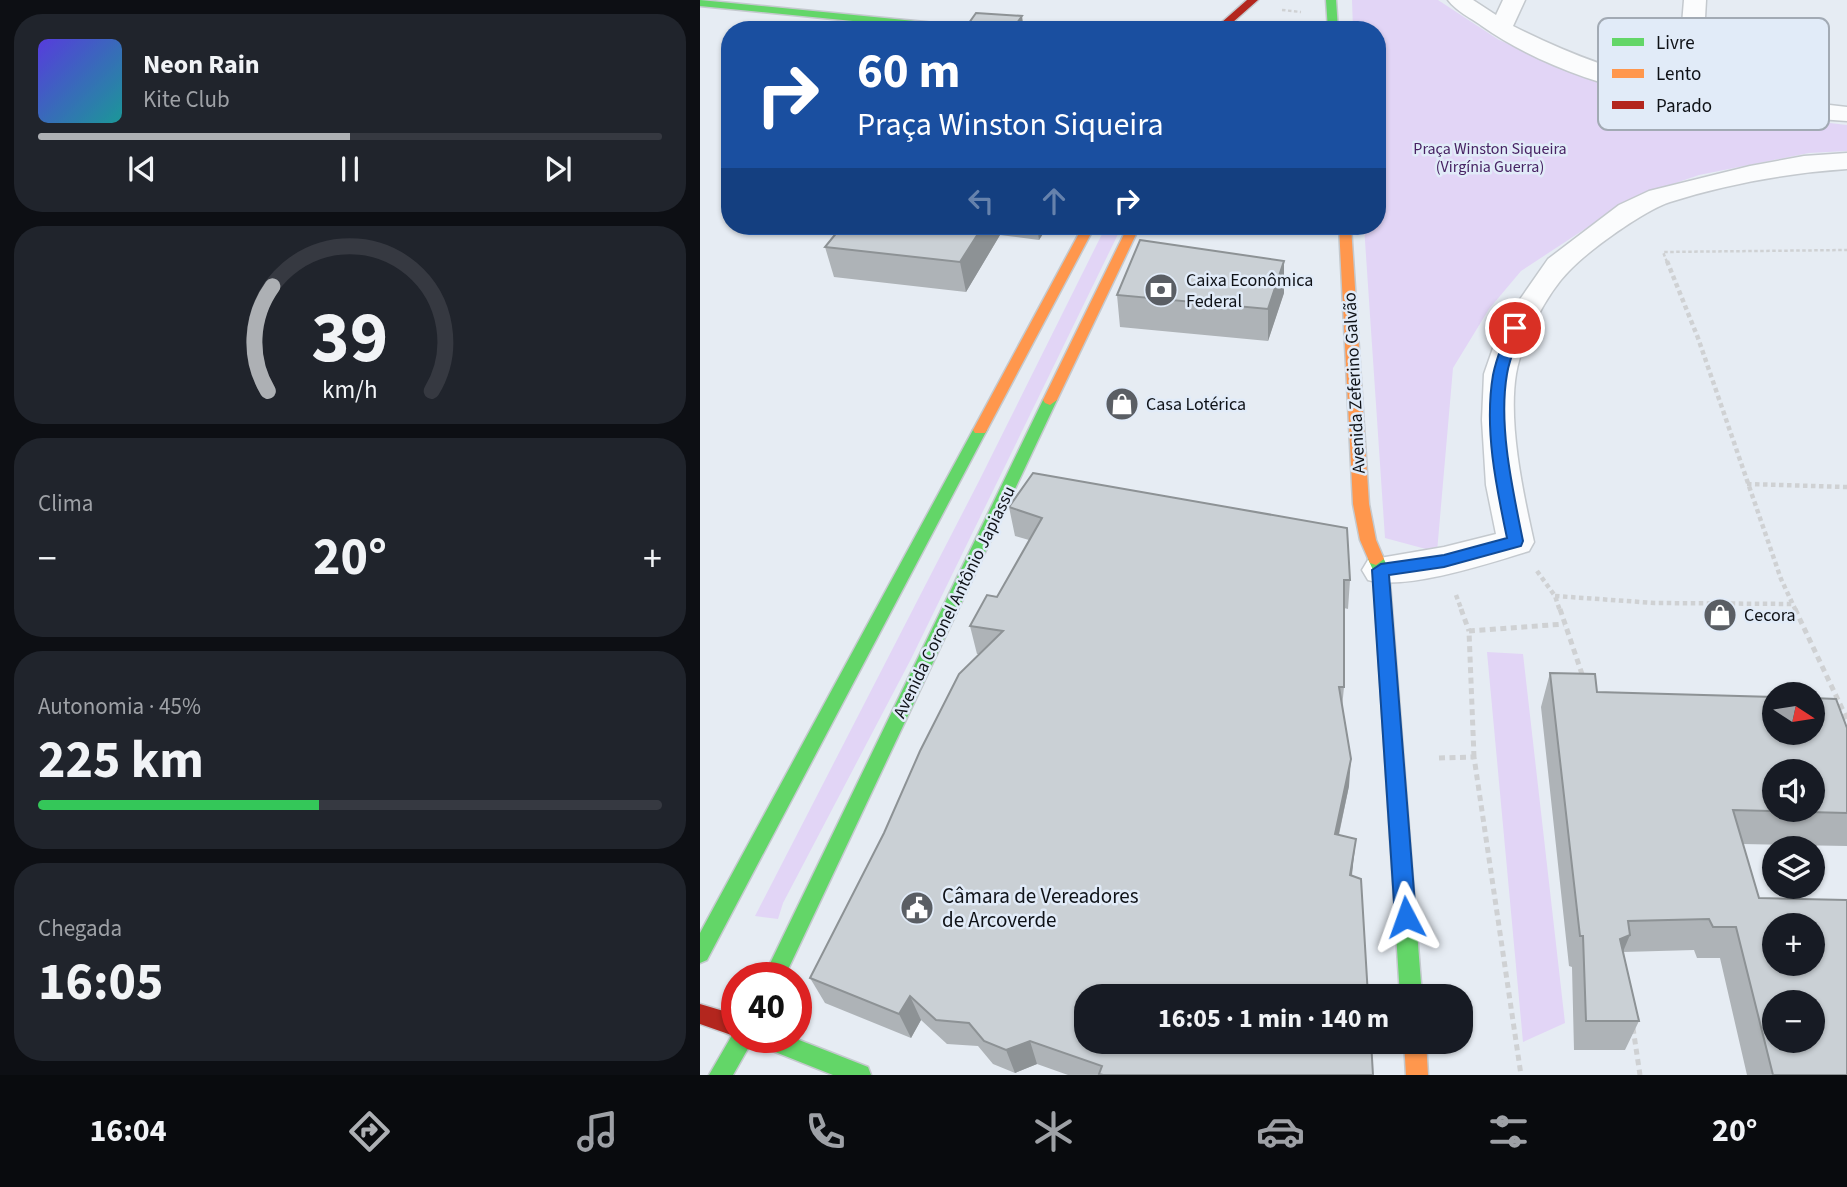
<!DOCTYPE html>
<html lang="pt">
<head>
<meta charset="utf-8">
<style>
	:root { --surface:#171b24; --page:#20242c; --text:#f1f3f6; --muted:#9ea1a6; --line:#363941; --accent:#adb0b4 }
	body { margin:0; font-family:"Source Sans 3",sans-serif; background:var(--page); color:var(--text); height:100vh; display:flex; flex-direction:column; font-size:26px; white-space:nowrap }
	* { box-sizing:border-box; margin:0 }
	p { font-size:23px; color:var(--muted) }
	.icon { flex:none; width:38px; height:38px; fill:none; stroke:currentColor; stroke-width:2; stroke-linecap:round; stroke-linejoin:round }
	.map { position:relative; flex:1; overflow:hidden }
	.drawer { display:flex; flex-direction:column; gap:14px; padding:14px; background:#0d0f14; width:700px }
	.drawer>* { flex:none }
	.hud { position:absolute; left:21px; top:21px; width:665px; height:214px; border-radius:28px; box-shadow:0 2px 5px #0004; background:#1a4fa0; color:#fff; overflow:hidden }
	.needle { width:46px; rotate:102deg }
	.fabs { position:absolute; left:1062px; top:682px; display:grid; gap:14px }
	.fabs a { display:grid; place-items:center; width:63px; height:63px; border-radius:50%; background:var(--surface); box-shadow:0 2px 5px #0004; font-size:35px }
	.speed { position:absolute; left:21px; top:962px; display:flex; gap:14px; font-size:35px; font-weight:700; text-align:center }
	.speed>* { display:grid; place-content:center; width:91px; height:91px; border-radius:50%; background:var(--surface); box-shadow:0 2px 5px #0004; line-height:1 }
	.speed .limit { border:10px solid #d22; background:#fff; color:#111 }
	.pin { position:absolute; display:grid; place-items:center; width:60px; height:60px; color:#fff; margin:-30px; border:4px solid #fff; border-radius:50%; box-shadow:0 2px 7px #0007 }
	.me { position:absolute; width:77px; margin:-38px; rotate:356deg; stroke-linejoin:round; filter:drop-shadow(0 0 5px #0008) }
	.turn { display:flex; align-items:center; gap:24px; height:147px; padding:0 21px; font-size:32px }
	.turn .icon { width:91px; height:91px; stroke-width:2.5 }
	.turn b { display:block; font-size:49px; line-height:60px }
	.lanes { display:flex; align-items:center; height:66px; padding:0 21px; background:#0003; justify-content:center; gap:35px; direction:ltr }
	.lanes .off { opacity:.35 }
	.big { font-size:52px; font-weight:700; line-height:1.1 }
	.drawer .card { flex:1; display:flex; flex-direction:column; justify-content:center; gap:10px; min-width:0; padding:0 24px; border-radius:28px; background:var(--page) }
	.drawer .dial { align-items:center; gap:0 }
	.dial svg { height:182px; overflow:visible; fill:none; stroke:var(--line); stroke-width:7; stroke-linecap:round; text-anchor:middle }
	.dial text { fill:var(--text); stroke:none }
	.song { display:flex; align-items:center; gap:21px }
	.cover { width:84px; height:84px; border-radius:10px; background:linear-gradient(135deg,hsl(250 70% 55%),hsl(180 70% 35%)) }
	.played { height:7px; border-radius:4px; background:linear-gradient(90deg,var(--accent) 50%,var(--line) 50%) }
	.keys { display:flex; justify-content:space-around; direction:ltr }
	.heat { display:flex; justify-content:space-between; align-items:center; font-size:38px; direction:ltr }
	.charge { height:10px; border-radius:5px; background:linear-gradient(90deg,#34c759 45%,var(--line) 0) }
	.trip { position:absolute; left:374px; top:984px; width:399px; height:70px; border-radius:28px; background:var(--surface); box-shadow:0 2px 5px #0004; font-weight:700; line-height:70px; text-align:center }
	.menu { display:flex; height:112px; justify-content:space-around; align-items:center; background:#090b0e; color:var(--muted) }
	.menu .icon { width:49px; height:49px }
	.menu .active { color:var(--accent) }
	.menu b { font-size:32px; color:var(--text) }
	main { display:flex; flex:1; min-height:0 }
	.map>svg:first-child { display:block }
</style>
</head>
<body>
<main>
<section class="drawer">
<div class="card">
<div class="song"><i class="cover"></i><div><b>Neon Rain</b><p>Kite Club</p></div></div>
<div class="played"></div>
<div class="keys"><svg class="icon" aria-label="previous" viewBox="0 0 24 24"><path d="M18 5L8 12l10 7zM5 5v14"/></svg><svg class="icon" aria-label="pause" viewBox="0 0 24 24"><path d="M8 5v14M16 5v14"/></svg><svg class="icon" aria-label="next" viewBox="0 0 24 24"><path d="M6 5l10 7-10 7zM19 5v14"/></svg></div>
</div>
<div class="card dial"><svg viewBox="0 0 100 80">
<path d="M14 69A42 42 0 1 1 86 69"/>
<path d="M14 69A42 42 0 0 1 16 23" stroke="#adb0b4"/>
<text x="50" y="56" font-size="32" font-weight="700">39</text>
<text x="50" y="72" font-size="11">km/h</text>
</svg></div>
<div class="card"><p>Clima</p>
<div class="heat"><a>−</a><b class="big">20°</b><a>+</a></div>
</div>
<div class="card"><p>Autonomia · 45%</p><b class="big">225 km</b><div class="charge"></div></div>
<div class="card"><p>Chegada</p><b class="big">16:05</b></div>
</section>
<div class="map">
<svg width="1147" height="1075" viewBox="0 0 1147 1075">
	<rect width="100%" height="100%" fill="#e6ecf3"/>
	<!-- green -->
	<path fill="#e2d5f6" d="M652,0h86l61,40 92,38 90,28 166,19v26l-38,2 -110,22 -67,23 -111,73 -32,38 -36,59 -16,184 -52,-14 -21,-312h13v-196h-24z
		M406,226h16l-211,433 -128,244 -5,16 -23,-3 224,-435z
		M787,652l36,2 42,369 -42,19z"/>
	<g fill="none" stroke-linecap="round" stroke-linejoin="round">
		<defs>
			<path id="street" d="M748,0h25l23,15 7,-15h22l-12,26c53,27 106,47 164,59l7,-85h22l-5,90 146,17v14c-122,-9 -262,-23 -365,-95 -11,-8 -26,-15 -34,-26z
				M1147,153v16c-59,4 -120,15 -177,33 -27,9 -81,48 -101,69 -22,22 -48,72 -53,103 -8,49 7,119 18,168l-5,9c-39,12 -124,40 -161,29l-6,-10 6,-10 76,-13 52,-13 -10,-49 -4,-65 2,-46 16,-46 48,-69 71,-54 30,-14 101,-25 54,-10z"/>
			<path id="fast" d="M0,0l276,27 5,3h-37l-244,-24z
				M626,0h10l2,30h-10z
				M350,395l7,5 -273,578h-21l280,-578z
				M280,425l7,5 -280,530 -7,3v-30l273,-503z
				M676,553l6,2 7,15 33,426h-22l-27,-426 -5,-11z
				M35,1030l2,8h17l-21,37h-24z
				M57,1038h37l74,29 3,8h-38l-73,-29z"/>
			<path id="slow" d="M383,226h12l-108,204 -2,3h-10l-2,-3z
				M428,226h12l-83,174 -7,5 -5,-2 -2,-3z
				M639,226h12l18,278 7,36 8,19 -8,6 -6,-2 -10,-23 -7,-36z
				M704,1041h22l2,34h-22z"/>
			<path id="jam" d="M547,0h11l-34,30h-11z
				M0,1004l37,11v22l-37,-13z"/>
		</defs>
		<!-- street casing -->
		<use href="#street" stroke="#c4c9ce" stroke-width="3"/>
		<!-- fast casing -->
		<use href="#fast" stroke="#c4c9ce" stroke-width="3"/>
		<!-- slow casing -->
		<use href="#slow" stroke="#c4c9ce" stroke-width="3"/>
		<!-- jam casing -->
		<use href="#jam" stroke="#c4c9ce" stroke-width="3"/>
		<!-- path-far2 -->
		<path stroke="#cfd1d3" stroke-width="2.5" stroke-dasharray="3.5 2.5" stroke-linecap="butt" d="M582,10l19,2
			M967,262l-4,-10 184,-2"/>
		<!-- path-far1 -->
		<path stroke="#cfd1d3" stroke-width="4.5" stroke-dasharray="4.5 3.5" stroke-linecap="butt" d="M967,261l31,77 83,241 15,32
			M1047,484l100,3
			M837,571l18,25 5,15
			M756,595l6,16
			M855,596l100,7 138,1"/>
		<!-- path -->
		<path stroke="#cfd1d3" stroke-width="5" stroke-dasharray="6 4.5" stroke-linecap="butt" d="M761,609l8,22
			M860,609l23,68
			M1095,609l52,110
			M774,757l-5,-126 95,-7
			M739,758l35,-1 47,318
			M933,1028l7,47"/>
		<!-- street -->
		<use href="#street" fill="#fbfcfd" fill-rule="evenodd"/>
		<!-- fast -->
		<use href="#fast" fill="#63d668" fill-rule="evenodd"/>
		<!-- slow -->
		<use href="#slow" fill="#ff974d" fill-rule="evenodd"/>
		<!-- jam -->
		<use href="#jam" fill="#b3261e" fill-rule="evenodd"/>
	</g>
	<!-- wall -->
	<path fill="#aeb3b7" d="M142,226h206l-9,14 -39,-5 -34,57 -132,-15 -9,-30z
		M584,293l-16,48 -148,-14 -3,-32z
		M309,507l341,73 -2,29 -4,-1v79l-2,21 7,78 -10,49 14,30 -1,11 21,199h-305l-31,-11 -22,9 -22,-9 -15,-18 -31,-2 -26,-24 -10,18 -86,-35 -15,-25 169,-324h-2l-7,-28 27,-29 32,-57 -14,-4z
		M850,673l47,19 250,36v118l-104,-2 16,54 88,177h-100l-27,-117h-23l-3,-8 -71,2 16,69 -14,29h-51l-2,-83 -3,-1 -28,-259z"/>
	<!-- shaded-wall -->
	<path fill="#8d9295" d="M322,16l2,14h-12z
		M283,226h16l1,9 -34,57 -6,-30z
		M337,226h11l-9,14z
		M584,261v32l-16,48v-32z
		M651,759l-2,27 -16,75 2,-27z
		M656,839l-3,26 -5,36 2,-26z
		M930,935l-13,31 3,-27z
		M210,996l11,24 -10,18 -12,-24z
		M330,1041l7,23 -22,9 -9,-23z"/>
	<!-- building -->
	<path fill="#cad0d5" stroke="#8d9295" stroke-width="2" fill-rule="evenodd" d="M276,13l46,3 -10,14h-48z
		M142,226h141l-23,36 -135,-15z
		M440,240l144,21 -16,48 -151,-14z
		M333,473l314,55 3,52h-6v107h-5l12,72 -16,75 21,5 -6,36 11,4 7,117h-281v45h284l2,34h-270l-4,-1 3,-8 -72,-25 -24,9 -22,-9 -15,-18 -33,-3 -26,-24 -11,18 -89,-36 74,-145 36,-82 39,-77 44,-43 -33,-5 17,-31 10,2 45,-79 -33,-11z
		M850,673l45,1 2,18 177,5v36h39v-35l23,1 11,29v85l-114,-3 26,88 88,2v175h-74l-37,-148h-23l-4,-8 -81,2 2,14 -10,4 19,82h-53l-3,-85h-3zM1074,772h39v38h-39zM1074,926h39v38h-39zM1074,1003h39v38h-39z"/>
	<!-- route -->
	<path fill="#1a73e8" stroke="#114b97" stroke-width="2" d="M815,324l7,4c-5,15 -13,31 -15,46 -9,52 6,117 16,167l-2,5 -77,21 -55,8 27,342 -3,7 -7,3 -8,-3 -3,-7 -23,-347 9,-6 63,-9 63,-17c-11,-52 -23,-110 -14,-163 3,-16 10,-32 15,-47z"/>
	<!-- icons -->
	<defs>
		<symbol id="bank-disc" viewBox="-11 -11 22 22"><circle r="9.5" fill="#5a5e64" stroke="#e1ebf8"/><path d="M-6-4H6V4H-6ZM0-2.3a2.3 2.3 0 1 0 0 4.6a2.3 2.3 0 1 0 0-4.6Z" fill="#fff"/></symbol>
		<symbol id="shop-disc" viewBox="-11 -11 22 22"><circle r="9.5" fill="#5a5e64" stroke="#e1ebf8"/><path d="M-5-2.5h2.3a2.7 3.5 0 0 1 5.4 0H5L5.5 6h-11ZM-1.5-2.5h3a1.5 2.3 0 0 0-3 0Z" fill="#fff"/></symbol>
		<symbol id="civic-disc" viewBox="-11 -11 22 22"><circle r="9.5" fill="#5a5e64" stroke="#e1ebf8"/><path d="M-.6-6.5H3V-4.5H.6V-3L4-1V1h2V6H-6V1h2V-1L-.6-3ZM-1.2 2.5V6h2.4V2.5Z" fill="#fff"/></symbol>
	</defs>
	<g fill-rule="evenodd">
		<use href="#bank-disc" x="442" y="271" width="38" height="38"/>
		<use href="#shop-disc" x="403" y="385" width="38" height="38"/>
		<use href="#shop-disc" x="1001" y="596" width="38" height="38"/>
		<use href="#civic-disc" x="198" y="889" width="38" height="38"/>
	</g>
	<g text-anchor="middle" stroke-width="5" stroke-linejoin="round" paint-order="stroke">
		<!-- far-park labels -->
		<g font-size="16" fill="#472363" stroke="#e1ebf8">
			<text x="790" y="154">Praça Winston Siqueira<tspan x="790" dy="18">(Virgínia Guerra)</tspan></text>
		</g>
		<!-- poi labels -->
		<g font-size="18" fill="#0f1217" stroke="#e1ebf8" text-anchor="start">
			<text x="486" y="286">Caixa Econômica<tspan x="486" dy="21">Federal</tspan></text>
			<text x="446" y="410">Casa Lotérica</text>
			<text x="1044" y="621">Cecora</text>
		</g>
		<!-- street labels -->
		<g font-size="18" fill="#0f1217" stroke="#e1ebf8">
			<text transform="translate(654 383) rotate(-93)" y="6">Avenida Zeferino Galvão</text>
			<text transform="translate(254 602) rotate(-64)" y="6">Avenida Coronel Antônio Japiassu</text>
		</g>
		<!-- near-poi labels -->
		<g font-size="21" fill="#0f1217" stroke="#e1ebf8" text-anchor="start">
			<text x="242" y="903">Câmara de Vereadores<tspan x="242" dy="24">de Arcoverde</tspan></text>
		</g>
	</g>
	<!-- legend -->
	<rect x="898" y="18" width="231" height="112" rx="10" fill="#e1ebf8" stroke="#a2aab4" stroke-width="2"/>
	<rect x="912" y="38" width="32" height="8" fill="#63d668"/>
	<rect x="912" y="69" width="32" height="9" fill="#ff974d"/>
	<rect x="912" y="101" width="32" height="8" fill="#b3261e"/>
	<g font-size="19" fill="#0f1217">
		<text x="956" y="49">Livre</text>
		<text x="956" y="80">Lento</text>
		<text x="956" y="112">Parado</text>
	</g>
</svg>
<div class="fabs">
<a><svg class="needle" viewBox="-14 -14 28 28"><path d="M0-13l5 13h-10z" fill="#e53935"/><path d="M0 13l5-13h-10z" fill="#9ea1a6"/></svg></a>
<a><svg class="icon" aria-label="sound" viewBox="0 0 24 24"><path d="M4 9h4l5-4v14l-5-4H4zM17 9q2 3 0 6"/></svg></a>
<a><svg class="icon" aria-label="layers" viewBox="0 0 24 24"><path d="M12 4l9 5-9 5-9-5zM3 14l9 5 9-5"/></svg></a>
<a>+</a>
<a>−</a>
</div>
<div class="speed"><div class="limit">40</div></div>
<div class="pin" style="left:815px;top:328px;background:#d93025"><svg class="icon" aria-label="arrive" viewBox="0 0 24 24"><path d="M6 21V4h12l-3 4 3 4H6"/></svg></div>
<svg class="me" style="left:706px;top:917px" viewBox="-20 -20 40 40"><path d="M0-17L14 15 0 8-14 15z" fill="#1a73e8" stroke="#fff" stroke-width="4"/></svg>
<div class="trip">16:05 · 1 min · 140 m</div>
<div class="hud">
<div class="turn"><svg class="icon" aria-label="right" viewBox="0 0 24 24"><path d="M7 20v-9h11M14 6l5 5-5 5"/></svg><div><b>60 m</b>Praça Winston Siqueira</div></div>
<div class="lanes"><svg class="icon off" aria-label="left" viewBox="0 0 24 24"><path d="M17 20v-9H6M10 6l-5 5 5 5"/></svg><svg class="icon off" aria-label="ahead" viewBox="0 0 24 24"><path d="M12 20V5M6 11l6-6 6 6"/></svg><svg class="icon" aria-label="right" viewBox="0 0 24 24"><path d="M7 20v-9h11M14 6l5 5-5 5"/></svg></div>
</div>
</div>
</main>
<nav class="menu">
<b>16:04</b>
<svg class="icon active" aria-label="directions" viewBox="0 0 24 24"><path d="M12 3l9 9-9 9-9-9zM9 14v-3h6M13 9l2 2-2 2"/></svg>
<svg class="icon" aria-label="music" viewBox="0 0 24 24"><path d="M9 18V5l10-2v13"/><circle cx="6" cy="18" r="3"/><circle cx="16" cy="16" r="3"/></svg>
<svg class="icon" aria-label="phone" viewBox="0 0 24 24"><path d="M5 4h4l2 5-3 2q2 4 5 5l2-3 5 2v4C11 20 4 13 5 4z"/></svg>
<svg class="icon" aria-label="climate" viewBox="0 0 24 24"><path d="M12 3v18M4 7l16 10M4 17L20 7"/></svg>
<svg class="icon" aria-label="car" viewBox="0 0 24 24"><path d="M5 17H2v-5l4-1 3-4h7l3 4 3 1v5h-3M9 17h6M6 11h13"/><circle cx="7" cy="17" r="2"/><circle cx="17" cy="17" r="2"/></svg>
<svg class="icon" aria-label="filters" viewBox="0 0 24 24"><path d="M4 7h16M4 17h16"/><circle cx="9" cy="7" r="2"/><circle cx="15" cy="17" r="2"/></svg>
<b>20°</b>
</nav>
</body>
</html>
